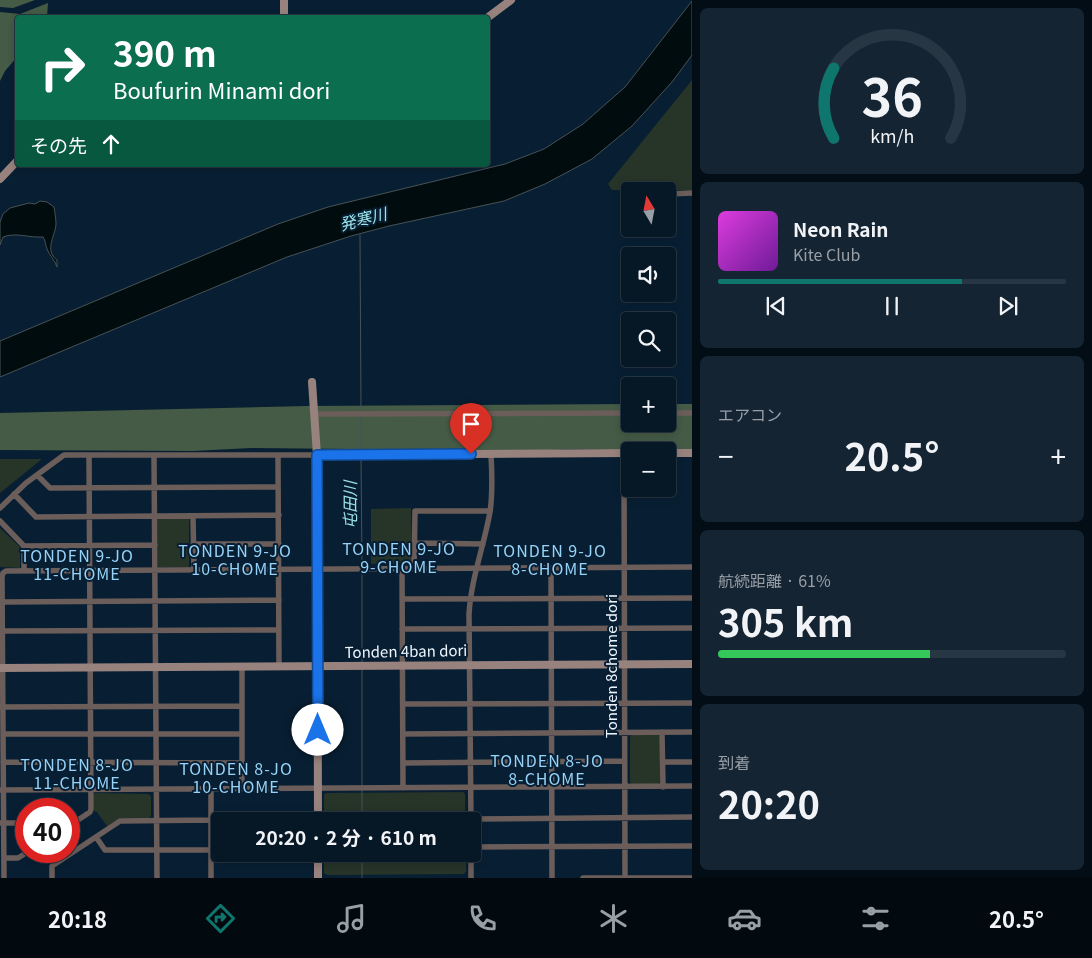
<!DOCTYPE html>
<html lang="ja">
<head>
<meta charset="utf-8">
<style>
	:root { --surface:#061726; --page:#142432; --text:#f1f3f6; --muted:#989fa7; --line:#273643; --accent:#0f766e }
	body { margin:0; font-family:Georgia,"Noto Sans JP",serif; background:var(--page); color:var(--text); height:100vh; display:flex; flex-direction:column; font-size:19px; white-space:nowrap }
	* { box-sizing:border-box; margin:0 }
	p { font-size:16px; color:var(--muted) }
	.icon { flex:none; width:28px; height:28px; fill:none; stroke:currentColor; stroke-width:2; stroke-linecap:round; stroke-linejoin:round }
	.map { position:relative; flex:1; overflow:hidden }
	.drawer { display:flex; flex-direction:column; gap:8px; padding:8px; background:#030d15; width:400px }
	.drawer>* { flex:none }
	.banner { position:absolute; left:15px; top:15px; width:475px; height:152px; border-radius:5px; box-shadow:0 2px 8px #0003,0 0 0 1px var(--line); background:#0b6e4f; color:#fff; overflow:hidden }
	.needle { width:32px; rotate:350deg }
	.tools { position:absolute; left:621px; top:182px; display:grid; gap:10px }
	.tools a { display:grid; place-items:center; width:55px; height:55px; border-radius:5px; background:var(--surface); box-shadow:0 2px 8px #0003,0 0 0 1px var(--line); font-size:25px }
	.speed { position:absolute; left:15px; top:798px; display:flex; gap:10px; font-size:25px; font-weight:700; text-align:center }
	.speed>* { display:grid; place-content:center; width:65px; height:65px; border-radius:50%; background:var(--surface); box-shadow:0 2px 8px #0003,0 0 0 1px var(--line); line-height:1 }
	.speed .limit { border:8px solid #d22; background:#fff; color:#111 }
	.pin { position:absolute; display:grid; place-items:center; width:42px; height:42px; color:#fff; margin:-51px -21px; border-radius:50% 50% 50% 0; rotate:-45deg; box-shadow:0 0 5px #0007 }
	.pin .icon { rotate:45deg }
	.me { position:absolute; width:55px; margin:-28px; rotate:0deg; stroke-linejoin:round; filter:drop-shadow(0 0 4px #0008) }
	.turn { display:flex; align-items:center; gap:18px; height:105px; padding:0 15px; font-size:22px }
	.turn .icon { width:65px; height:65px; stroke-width:2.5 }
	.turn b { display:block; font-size:35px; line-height:42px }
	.then { display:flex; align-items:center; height:48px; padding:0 15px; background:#0003; gap:10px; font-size:19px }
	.big { font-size:38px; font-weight:700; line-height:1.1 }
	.drawer .card { flex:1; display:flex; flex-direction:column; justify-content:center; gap:8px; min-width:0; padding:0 18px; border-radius:8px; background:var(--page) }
	.drawer .dial { align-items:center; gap:0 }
	.dial svg { height:130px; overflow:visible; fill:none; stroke:var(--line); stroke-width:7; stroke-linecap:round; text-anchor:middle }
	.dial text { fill:var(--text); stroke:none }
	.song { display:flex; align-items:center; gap:15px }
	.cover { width:60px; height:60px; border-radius:8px; background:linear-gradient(135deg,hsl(300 70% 55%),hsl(280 70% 35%)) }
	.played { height:5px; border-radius:2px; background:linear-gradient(90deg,var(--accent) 70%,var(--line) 70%) }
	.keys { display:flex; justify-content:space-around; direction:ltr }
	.heat { display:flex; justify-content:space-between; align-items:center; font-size:28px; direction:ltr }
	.charge { height:8px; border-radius:4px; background:linear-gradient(90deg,#34c759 61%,var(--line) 0) }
	.trip { position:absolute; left:211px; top:812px; width:270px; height:50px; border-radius:5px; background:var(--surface); box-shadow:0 2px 8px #0003,0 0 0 1px var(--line); font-weight:700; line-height:50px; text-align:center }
	.tabs { display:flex; height:80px; justify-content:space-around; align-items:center; background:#02090f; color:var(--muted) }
	.tabs .icon { width:35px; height:35px }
	.tabs .on { color:var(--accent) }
	.tabs b { font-size:22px; color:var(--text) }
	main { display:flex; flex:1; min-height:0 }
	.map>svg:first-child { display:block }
</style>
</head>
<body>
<main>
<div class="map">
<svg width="692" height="878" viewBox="0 0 692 878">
	<rect width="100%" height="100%" fill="#081f33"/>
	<!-- green -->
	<path fill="#273428" d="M692,80v110h-80l-4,-6z
		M0,459h42l-42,34z
		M411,508l1,55 -41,1v-55z
		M157,519h32v48h-31z
		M0,528l20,19v21l-20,-1z
		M632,735h26l2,2v45l-2,2 -26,1 -2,-3v-45z
		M463,792l2,2v27h-141v-26l2,-2z
		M95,793l53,1 3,2v20l-2,2h-29l-13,8 -10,-14 -3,-1 -1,-16z
		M324,854h142v18l-3,2 -136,1 -3,-2z"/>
	<!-- forest -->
	<path fill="#455b46" d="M0,0h35l-22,8 -13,-1z
		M48,3l-1,14 -29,1 -1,39 -12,14 -5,10v-69l20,2z
		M630,404v20h38v-20h24v46l-125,-1 -34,2 -282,-3 -58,3 -193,-1v-37l307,-7z"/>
	<!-- water -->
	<path fill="#000c0e" stroke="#475256" d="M692,1v54l-20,27 -40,44 -40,33 -47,25 -41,17 -115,25 -38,10 -64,21 -287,120v-36l278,-117 50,-17 177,-43 39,-15 39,-25 42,-37z
		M40,201l7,1 7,5c1,6 2,12 2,17 -1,13 -12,26 1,36v7c-2,-7 -8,-12 -10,-18 -2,-5 -1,-8 -4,-12 -14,1 -27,-5 -40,0l-3,8v-23l3,-8 7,-6 19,-5 6,1z"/>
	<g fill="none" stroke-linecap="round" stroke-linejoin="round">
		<!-- stream -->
		<path stroke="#475256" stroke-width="1" d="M360,235l1,176
			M361,417v34
			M361,457l1,109
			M362,572v91
			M362,786v-116
			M362,790v31
			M362,854v24"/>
		<!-- street -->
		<path stroke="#6b5d5a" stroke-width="5.5" d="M668,194l24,-1
			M668,413h24
			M314,414l316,-1
			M624,453l1,425
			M278,455l1,212
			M154,456l3,422
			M37,475l13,13 228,-1
			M14,494l22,23 243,-2
			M0,508l26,-25 38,-28h253
			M193,516l1,54
			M0,521l24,25v25
			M415,543l68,1
			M193,544h86
			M24,546l131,-1
			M551,568l1,310
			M402,569l1,219
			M414,569l1,-58h75
			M402,599l290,-1
			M3,602l276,-2
			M402,629l290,-1
			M2,631l277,-1
			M242,668v121
			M403,704l289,-1
			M0,707l242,-1
			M662,732l1,55
			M3,734h239
			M403,734l289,-2
			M3,762l238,1
			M663,762h29
			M403,763l221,-2
			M211,789v89
			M0,790l692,-4
			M471,819l221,-2
			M471,821l-2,-207c2,-35 15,-68 21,-102 3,-19 2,-39 1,-58
			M1,823h25
			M69,826l21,-14 1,-3 -2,-354
			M96,837l9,13h106
			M472,847l220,-1
			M4,858h14l11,-7
			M4,878l-2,-301 1,-4 3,-2 686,-4
			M52,878v-12l68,-45 91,-1
			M471,878v-24
			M583,878h109"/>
		<!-- secondary -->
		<path stroke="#98827d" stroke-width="8" d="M284,18v-18
			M487,18l24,-18
			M0,179l18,-19
			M312,382l5,73 1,366
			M668,453h24
			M317,455l313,-2
			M0,668l692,-4
			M318,854v24"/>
	</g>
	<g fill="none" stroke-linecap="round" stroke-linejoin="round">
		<defs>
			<path id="route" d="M318,730l-1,-275 154,-1"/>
		</defs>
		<!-- route casing -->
		<use href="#route" stroke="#114b97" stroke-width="12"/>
		<!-- route -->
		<use href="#route" stroke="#1a73e8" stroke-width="9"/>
	</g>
	<g text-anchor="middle" stroke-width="4" stroke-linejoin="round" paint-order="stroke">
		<!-- street labels -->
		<g font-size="15" fill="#edf5fe" stroke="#081f33">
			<text transform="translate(406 652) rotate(-1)" y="5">Tonden 4ban dori</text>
			<text transform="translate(612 666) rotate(-90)" y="5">Tonden 8chome dori</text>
		</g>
		<!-- water labels -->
		<g font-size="16" font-style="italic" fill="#9ce5ea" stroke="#081f33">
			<text transform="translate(363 219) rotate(-14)" y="6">発寒川</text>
			<text transform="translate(350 505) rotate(-90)" y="6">屯田川</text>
		</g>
		<!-- neighbourhood labels -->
		<g font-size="16" letter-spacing="1" fill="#97d3f8" stroke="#081f33">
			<text x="399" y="555">TONDEN 9-JO<tspan x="399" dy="18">9-CHOME</tspan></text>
			<text x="235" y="557">TONDEN 9-JO<tspan x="235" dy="18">10-CHOME</tspan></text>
			<text x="550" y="557">TONDEN 9-JO<tspan x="550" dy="18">8-CHOME</tspan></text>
			<text x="77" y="562">TONDEN 9-JO<tspan x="77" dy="18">11-CHOME</tspan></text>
			<text x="547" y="767">TONDEN 8-JO<tspan x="547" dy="18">8-CHOME</tspan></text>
			<text x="77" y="771">TONDEN 8-JO<tspan x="77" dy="18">11-CHOME</tspan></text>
			<text x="236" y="775">TONDEN 8-JO<tspan x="236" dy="18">10-CHOME</tspan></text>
		</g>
	</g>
</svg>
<div class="tools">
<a><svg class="needle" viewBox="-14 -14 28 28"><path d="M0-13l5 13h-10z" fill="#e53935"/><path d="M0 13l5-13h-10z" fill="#989fa7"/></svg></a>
<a><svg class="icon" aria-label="sound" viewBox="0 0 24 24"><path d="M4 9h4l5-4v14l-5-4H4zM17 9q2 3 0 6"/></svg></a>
<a><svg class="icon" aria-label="search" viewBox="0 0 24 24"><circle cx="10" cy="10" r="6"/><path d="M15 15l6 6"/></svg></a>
<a>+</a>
<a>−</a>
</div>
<div class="speed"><div class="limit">40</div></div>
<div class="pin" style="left:471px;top:454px;background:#d93025"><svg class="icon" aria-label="arrive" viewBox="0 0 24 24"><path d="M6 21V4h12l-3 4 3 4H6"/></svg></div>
<svg class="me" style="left:318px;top:730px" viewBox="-20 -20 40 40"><circle r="19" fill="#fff"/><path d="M0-13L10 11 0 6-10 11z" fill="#1a73e8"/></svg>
<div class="trip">20:20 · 2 分 · 610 m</div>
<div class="banner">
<div class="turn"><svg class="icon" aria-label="right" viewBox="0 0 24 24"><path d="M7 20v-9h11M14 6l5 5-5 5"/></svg><div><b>390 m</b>Boufurin Minami dori</div></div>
<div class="then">その先<svg class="icon" aria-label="ahead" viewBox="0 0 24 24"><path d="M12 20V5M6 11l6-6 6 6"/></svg></div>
</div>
</div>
<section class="drawer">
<div class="card dial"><svg viewBox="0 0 100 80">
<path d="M14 69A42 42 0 1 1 86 69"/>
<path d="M14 69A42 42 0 0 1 14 26" stroke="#0f766e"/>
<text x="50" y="56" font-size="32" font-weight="700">36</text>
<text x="50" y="72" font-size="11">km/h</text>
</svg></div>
<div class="card">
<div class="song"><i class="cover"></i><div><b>Neon Rain</b><p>Kite Club</p></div></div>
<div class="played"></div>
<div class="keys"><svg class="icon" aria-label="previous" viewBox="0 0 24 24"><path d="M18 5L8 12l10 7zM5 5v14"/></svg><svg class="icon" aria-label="pause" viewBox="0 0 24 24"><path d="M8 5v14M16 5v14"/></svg><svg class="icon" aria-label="next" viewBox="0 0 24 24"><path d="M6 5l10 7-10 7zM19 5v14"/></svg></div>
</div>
<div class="card"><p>エアコン</p>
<div class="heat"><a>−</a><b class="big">20.5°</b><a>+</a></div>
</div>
<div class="card"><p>航続距離 · 61%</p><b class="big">305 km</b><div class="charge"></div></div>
<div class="card"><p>到着</p><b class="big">20:20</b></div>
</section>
</main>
<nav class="tabs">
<b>20:18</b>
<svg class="icon on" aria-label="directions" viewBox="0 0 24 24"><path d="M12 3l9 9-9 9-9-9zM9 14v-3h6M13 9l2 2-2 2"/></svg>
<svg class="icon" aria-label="music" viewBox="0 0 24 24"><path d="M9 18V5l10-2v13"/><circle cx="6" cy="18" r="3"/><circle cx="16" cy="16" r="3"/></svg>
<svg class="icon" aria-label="phone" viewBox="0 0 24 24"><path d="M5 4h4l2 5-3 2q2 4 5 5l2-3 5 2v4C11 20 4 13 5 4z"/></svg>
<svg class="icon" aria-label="climate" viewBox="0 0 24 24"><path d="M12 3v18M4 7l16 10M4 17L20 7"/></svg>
<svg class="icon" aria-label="car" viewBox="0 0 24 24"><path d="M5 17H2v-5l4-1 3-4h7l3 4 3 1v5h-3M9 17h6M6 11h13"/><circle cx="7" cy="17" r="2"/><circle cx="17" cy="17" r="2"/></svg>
<svg class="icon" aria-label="filters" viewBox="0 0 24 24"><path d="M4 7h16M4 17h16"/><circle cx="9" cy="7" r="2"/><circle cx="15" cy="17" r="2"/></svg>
<b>20.5°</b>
</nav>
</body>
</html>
